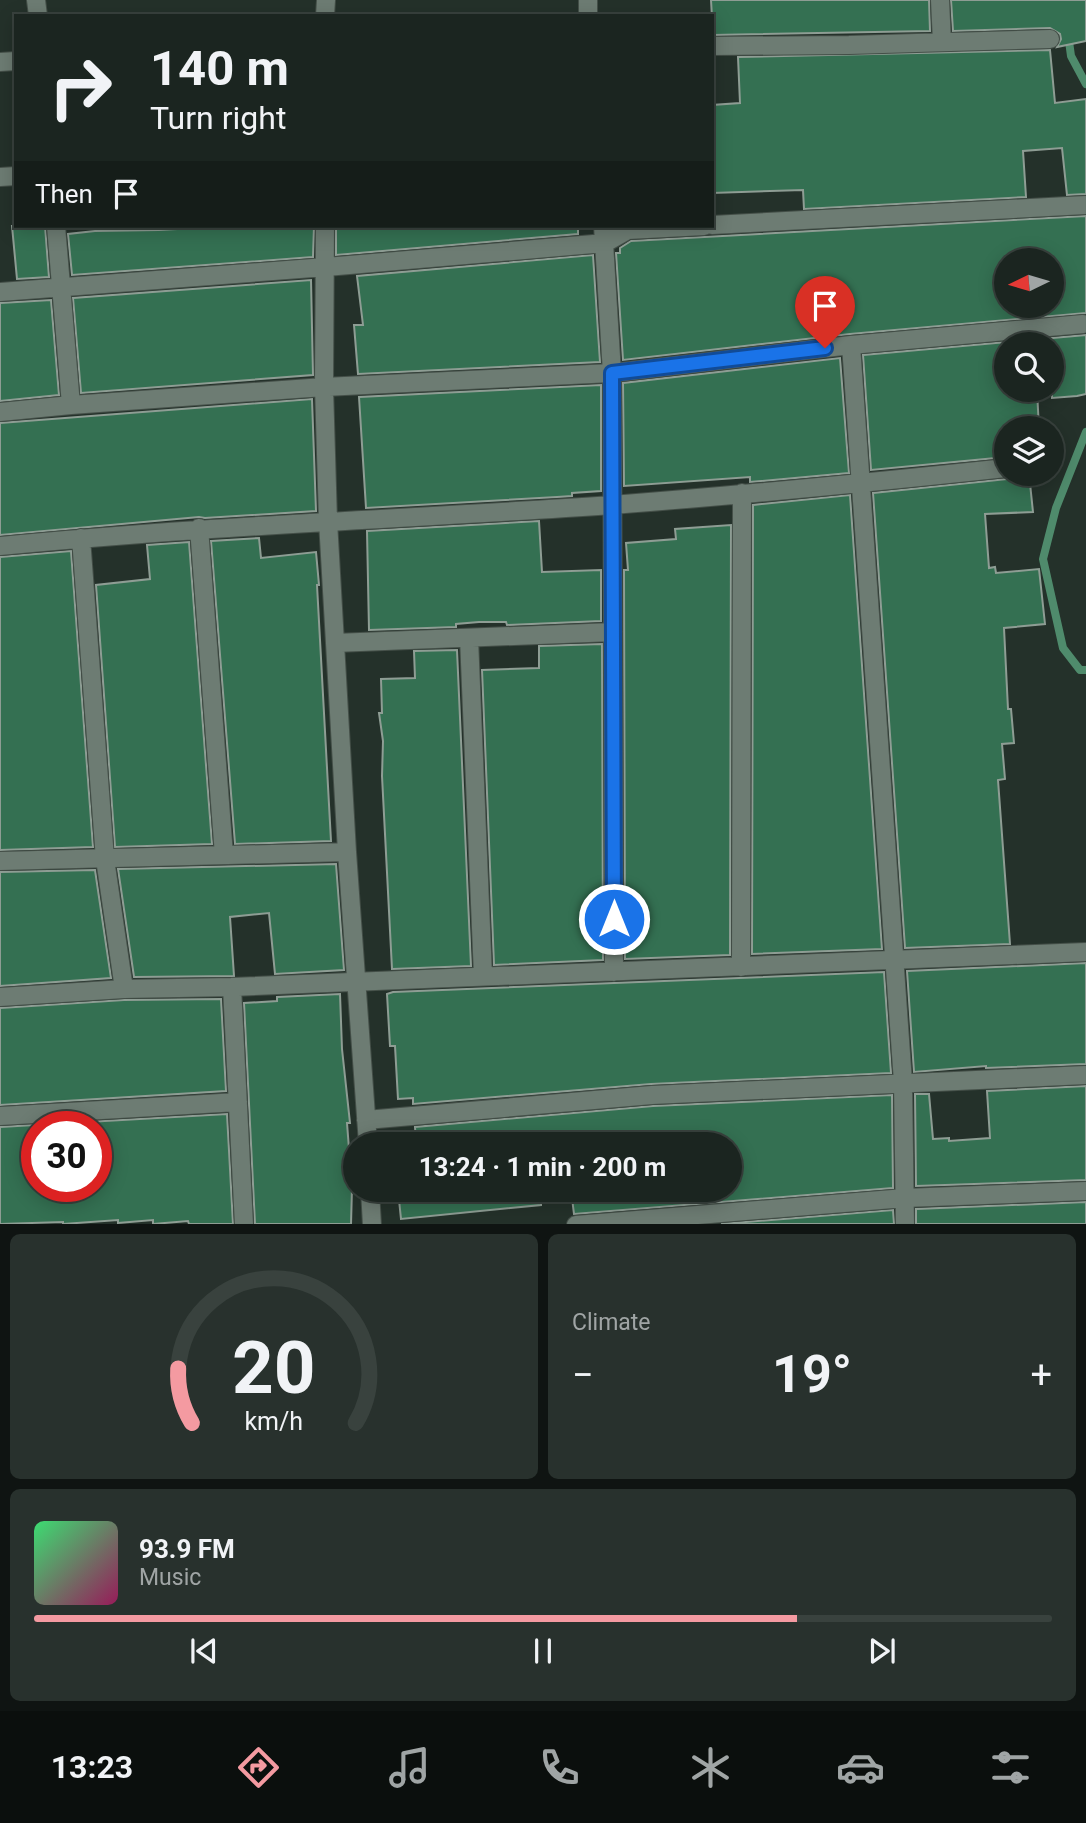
<!DOCTYPE html>
<html lang="en">
<head>
<meta charset="utf-8">
<style>
	:root { --surface:#1b2520; --page:#28312d; --text:#f1f3f6; --muted:#a0a5a5; --line:#39423e; --accent:#f49aa1 }
	body { margin:0; font-family:Roboto,sans-serif; background:var(--page); color:var(--text); height:100vh; display:flex; flex-direction:column; font-size:26px; white-space:nowrap }
	* { box-sizing:border-box; margin:0 }
	p { font-size:23px; color:var(--muted) }
	.icon { flex:none; width:38px; height:38px; fill:none; stroke:currentColor; stroke-width:2; stroke-linecap:round; stroke-linejoin:round }
	.map { position:relative; height:1224px; overflow:hidden }
	.drawer { display:flex; flex-direction:column; gap:10px; padding:10px; background:#0f1412; flex:1 }
	.drawer>* { flex:none }
	.top-card { position:absolute; left:14px; top:14px; width:700px; height:214px; border-radius:0px; box-shadow:0 4px 18px #0003,0 0 0 2px var(--line); background:#1b2520; color:var(--text); overflow:hidden }
	.needle { width:46px; rotate:265deg }
	.controls { position:absolute; left:994px; top:248px; display:grid; gap:14px }
	.controls a { display:grid; place-items:center; width:70px; height:70px; border-radius:50%; background:var(--surface); box-shadow:0 4px 18px #0003,0 0 0 2px var(--line); font-size:35px }
	.speed { position:absolute; left:21px; top:1111px; display:flex; gap:14px; font-size:35px; font-weight:700; text-align:center }
	.speed>* { display:grid; place-content:center; width:91px; height:91px; border-radius:50%; background:var(--surface); box-shadow:0 4px 18px #0003,0 0 0 2px var(--line); line-height:1 }
	.speed .limit { border:10px solid #d22; background:#fff; color:#111 }
	.pin { position:absolute; display:grid; place-items:center; width:60px; height:60px; color:#fff; margin:-72px -30px; border-radius:50% 50% 50% 0; rotate:-45deg; box-shadow:0 0 7px #0007 }
	.pin .icon { rotate:45deg }
	.me { position:absolute; width:77px; margin:-38px; rotate:0deg; stroke-linejoin:round; filter:drop-shadow(0 0 5px #0008) }
	.turn { display:flex; align-items:center; gap:24px; height:147px; padding:0 21px; font-size:32px }
	.turn .icon { width:91px; height:91px; stroke-width:2.5 }
	.turn b { display:block; font-size:49px; line-height:60px }
	.then { display:flex; align-items:center; height:66px; padding:0 21px; background:#0003; gap:14px; font-size:26px }
	.big { font-size:52px; font-weight:700; line-height:1.1 }
	.drawer .widget { flex:1; display:flex; flex-direction:column; justify-content:center; gap:10px; min-width:0; padding:0 24px; border-radius:10px; background:var(--page) }
	.drawer .dial { align-items:center; gap:0 }
	.dial svg { height:182px; overflow:visible; fill:none; stroke:var(--line); stroke-width:7; stroke-linecap:round; text-anchor:middle }
	.dial text { fill:var(--text); stroke:none }
	.song { display:flex; align-items:center; gap:21px }
	.cover { width:84px; height:84px; border-radius:10px; background:linear-gradient(135deg,hsl(140 70% 55%),hsl(330 70% 35%)) }
	.played { height:7px; border-radius:4px; background:linear-gradient(90deg,var(--accent) 75%,var(--line) 75%) }
	.keys { display:flex; justify-content:space-around; direction:ltr }
	.heat { display:flex; justify-content:space-between; align-items:center; font-size:38px; direction:ltr }
	.drawer .tiles { flex:1; display:grid; gap:10px; grid-template-columns:1fr 1fr }
	.widget:last-child { grid-column:span 2 }
	.trip { position:absolute; left:343px; top:1132px; width:399px; height:70px; border-radius:35px; background:var(--surface); box-shadow:0 4px 18px #0003,0 0 0 2px var(--line); font-weight:700; line-height:70px; text-align:center }
	.tabs { display:flex; height:112px; justify-content:space-around; align-items:center; background:#0b0f0d; color:var(--muted) }
	.tabs .icon { width:49px; height:49px }
	.tabs .selected { color:var(--accent) }
	.tabs b { font-size:32px; color:var(--text) }
	.map>svg:first-child { display:block }
</style>
</head>
<body>
<div class="map">
<svg width="1086" height="1225" viewBox="0 0 1086 1225">
	<rect width="100%" height="100%" fill="#24312a"/>
	<g fill="none" stroke-linecap="round" stroke-linejoin="round">
		<!-- stream -->
		<path stroke="#4f8b6c" stroke-width="8" d="M1068,34l3,22 15,28
			M1086,432l-30,76 -13,51 20,89 17,22h6"/>
	</g>
	<!-- building -->
	<path fill="#347052" stroke="#8e9d94" stroke-width="2" fill-rule="evenodd" d="M711,0h218l1,31 -217,4z
		M951,0h135v41l-29,6 4,-8 -1,-5 -10,-6 -97,3z
		M1050,50l5,53 31,-4v95l-19,1 -5,-47 -39,3 3,46 -222,12 -1,-19 -91,3v-88l28,-2 -2,-46z
		M1086,216v97l-236,21 -227,26 -7,-107h4v-5l11,-7zM1006,261h46v45h-46z
		M12,226h33l4,51 -32,2z
		M233,226h81l-1,31 -241,18 -4,-41 27,-3 64,-1z
		M336,226h242v8l-242,21z
		M593,255l7,107 -242,12 -4,-49h9l-6,-49z
		M311,280l2,95 -232,18 -8,-95z
		M51,300l8,95 -59,6v-98z
		M1086,335v59l-9,2 -25,2v-53h-46v45h31l2,39h-33v28l-135,13 -8,-115z
		M840,358l9,115 -99,9v-5l-126,9 -1,-103z
		M601,385v106l-29,2v3l-15,1 -191,11 -7,-111z
		M312,399l4,112 -111,7 -6,-1 -199,18v-112z
		M1015,474h14l4,38 -48,2 4,54 6,-1 1,6 43,-4 6,55 -41,4 4,81h3l3,34 -12,1 3,35 -7,1 12,164 -105,4 -32,-455 134,-14z
		M850,495l32,454 -130,5 1,-449z
		M539,521l3,51 59,-2v51l-94,4 -1,-3h-27l-23,2v3l-87,3 -2,-99z
		M731,525l-1,430 -105,4 -1,-389h4l-2,-27 50,-4 -1,-10z
		M259,538l2,20 55,-6 3,33h-2l14,256 -96,3 -24,-303z
		M189,542l23,302 -97,3 -19,-262 54,-6 -3,-34z
		M71,551l22,296 -93,3v-293z
		M602,644l1,316 -109,5 -12,-295 57,-2v-22z
		M457,650l14,316 -79,3 -10,-193 1,-35 -4,-28h3l-1,-34 34,-1 -1,-27z
		M336,864l8,106 -69,4 -6,-61 -39,4 4,59 -100,1 -16,-108z
		M95,870l16,108 -111,8v-114z
		M1086,963v101l-100,4v-2l-72,6 -7,-101z
		M884,972l7,101 -240,11 -238,20v-6l-15,1 -3,-53h-5l-3,-52 6,-2z
		M340,994l2,55 8,74h-3l5,65 -1,36h-96l-11,-221 33,-2v-4z
		M221,999l5,92 -226,14v-97l124,-8z
		M1086,1086v94l-170,6 -1,-92h14l4,45 16,-1v3l41,-3 -3,-47z
		M892,1095l1,93 -319,26 -3,-24h159v-46h-314l-1,-17 238,-21z
		M227,1114l6,110h-44l-1,-3 -35,3v-4l-35,3v-3l-55,4v-2l-63,2v-97zM37,1127h59v59h-59z
		M398,1190h143v15l-140,14z
		M1086,1202v22h-170v-15z
		M893,1210l1,14h-173z"/>
	<g fill="none" stroke-linecap="round" stroke-linejoin="round">
		<defs>
			<path id="minor" d="M36,0l2,16
				M588,0v16
				M940,0l2,42
				M325,16l1,-16
				M712,46l137,-1 201,-6
				M0,62l16,-1
				M0,177l16,-1
				M712,225l374,-20
				M325,226l-1,161 4,134 19,331 21,292
				M603,226l9,147 2,599
				M0,292l326,-25 279,-24 23,-13 76,-4
				M851,345l52,737 2,143
				M71,405l253,-18 288,-14 239,-28 232,-21
				M0,412l71,-7 -15,-179
				M199,528l25,327
				M81,538l24,321 19,130
				M0,546c203,-20 408,-27 612,-41 131,-10 263,-23 394,-37
				M469,638l14,338
				M335,643l278,-11
				M0,861l347,-9
				M741,967l1,-474
				M232,987l12,238
				M0,997l124,-8 108,-2 854,-35
				M0,1116l238,-14
				M366,1120l286,-25 434,-20
				M370,1190l2,35
				M576,1225l329,-27 181,-7"/>
		</defs>
		<!-- minor casing -->
		<use href="#minor" stroke="#444f48" stroke-width="20"/>
		<!-- minor -->
		<use href="#minor" stroke="#6d7c73" stroke-width="18"/>
	</g>
	<g fill="none" stroke-linecap="round" stroke-linejoin="round">
		<defs>
			<path id="route" d="M614,919l-2,-546 213,-25"/>
		</defs>
		<!-- route casing -->
		<use href="#route" stroke="#114b97" stroke-width="18"/>
		<!-- route -->
		<use href="#route" stroke="#1a73e8" stroke-width="12"/>
	</g>
</svg>
<div class="controls">
<a><svg class="needle" viewBox="-14 -14 28 28"><path d="M0-13l5 13h-10z" fill="#e53935"/><path d="M0 13l5-13h-10z" fill="#a0a5a5"/></svg></a>
<a><svg class="icon" aria-label="search" viewBox="0 0 24 24"><circle cx="10" cy="10" r="6"/><path d="M15 15l6 6"/></svg></a>
<a><svg class="icon" aria-label="layers" viewBox="0 0 24 24"><path d="M12 4l9 5-9 5-9-5zM3 14l9 5 9-5"/></svg></a>
</div>
<div class="speed"><div class="limit">30</div></div>
<div class="pin" style="left:825px;top:348px;background:#d93025"><svg class="icon" aria-label="arrive" viewBox="0 0 24 24"><path d="M6 21V4h12l-3 4 3 4H6"/></svg></div>
<svg class="me" style="left:614px;top:919px" viewBox="-20 -20 40 40"><circle r="17" fill="#1a73e8" stroke="#fff" stroke-width="3"/><path d="M0-11L8 9 0 5-8 9z" fill="#fff"/></svg>
<div class="trip">13:24 · 1 min · 200 m</div>
<div class="top-card">
<div class="turn"><svg class="icon" aria-label="right" viewBox="0 0 24 24"><path d="M7 20v-9h11M14 6l5 5-5 5"/></svg><div><b>140 m</b>Turn right</div></div>
<div class="then">Then<svg class="icon" aria-label="arrive" viewBox="0 0 24 24"><path d="M6 21V4h12l-3 4 3 4H6"/></svg></div>
</div>
</div>
<section class="drawer">
<div class="tiles">
<div class="widget dial"><svg viewBox="0 0 100 80">
<path d="M14 69A42 42 0 1 1 86 69"/>
<path d="M14 69A42 42 0 0 1 8 45" stroke="#f49aa1"/>
<text x="50" y="56" font-size="32" font-weight="700">20</text>
<text x="50" y="72" font-size="11">km/h</text>
</svg></div>
<div class="widget"><p>Climate</p>
<div class="heat"><a>−</a><b class="big">19°</b><a>+</a></div>
</div>
<div class="widget">
<div class="song"><i class="cover"></i><div><b>93.9 FM</b><p>Music</p></div></div>
<div class="played"></div>
<div class="keys"><svg class="icon" aria-label="previous" viewBox="0 0 24 24"><path d="M18 5L8 12l10 7zM5 5v14"/></svg><svg class="icon" aria-label="pause" viewBox="0 0 24 24"><path d="M8 5v14M16 5v14"/></svg><svg class="icon" aria-label="next" viewBox="0 0 24 24"><path d="M6 5l10 7-10 7zM19 5v14"/></svg></div>
</div>
</div>
</section>
<nav class="tabs">
<b>13:23</b>
<svg class="icon selected" aria-label="directions" viewBox="0 0 24 24"><path d="M12 3l9 9-9 9-9-9zM9 14v-3h6M13 9l2 2-2 2"/></svg>
<svg class="icon" aria-label="music" viewBox="0 0 24 24"><path d="M9 18V5l10-2v13"/><circle cx="6" cy="18" r="3"/><circle cx="16" cy="16" r="3"/></svg>
<svg class="icon" aria-label="phone" viewBox="0 0 24 24"><path d="M5 4h4l2 5-3 2q2 4 5 5l2-3 5 2v4C11 20 4 13 5 4z"/></svg>
<svg class="icon" aria-label="climate" viewBox="0 0 24 24"><path d="M12 3v18M4 7l16 10M4 17L20 7"/></svg>
<svg class="icon" aria-label="car" viewBox="0 0 24 24"><path d="M5 17H2v-5l4-1 3-4h7l3 4 3 1v5h-3M9 17h6M6 11h13"/><circle cx="7" cy="17" r="2"/><circle cx="17" cy="17" r="2"/></svg>
<svg class="icon" aria-label="filters" viewBox="0 0 24 24"><path d="M4 7h16M4 17h16"/><circle cx="9" cy="7" r="2"/><circle cx="15" cy="17" r="2"/></svg>
</nav>
</body>
</html>
